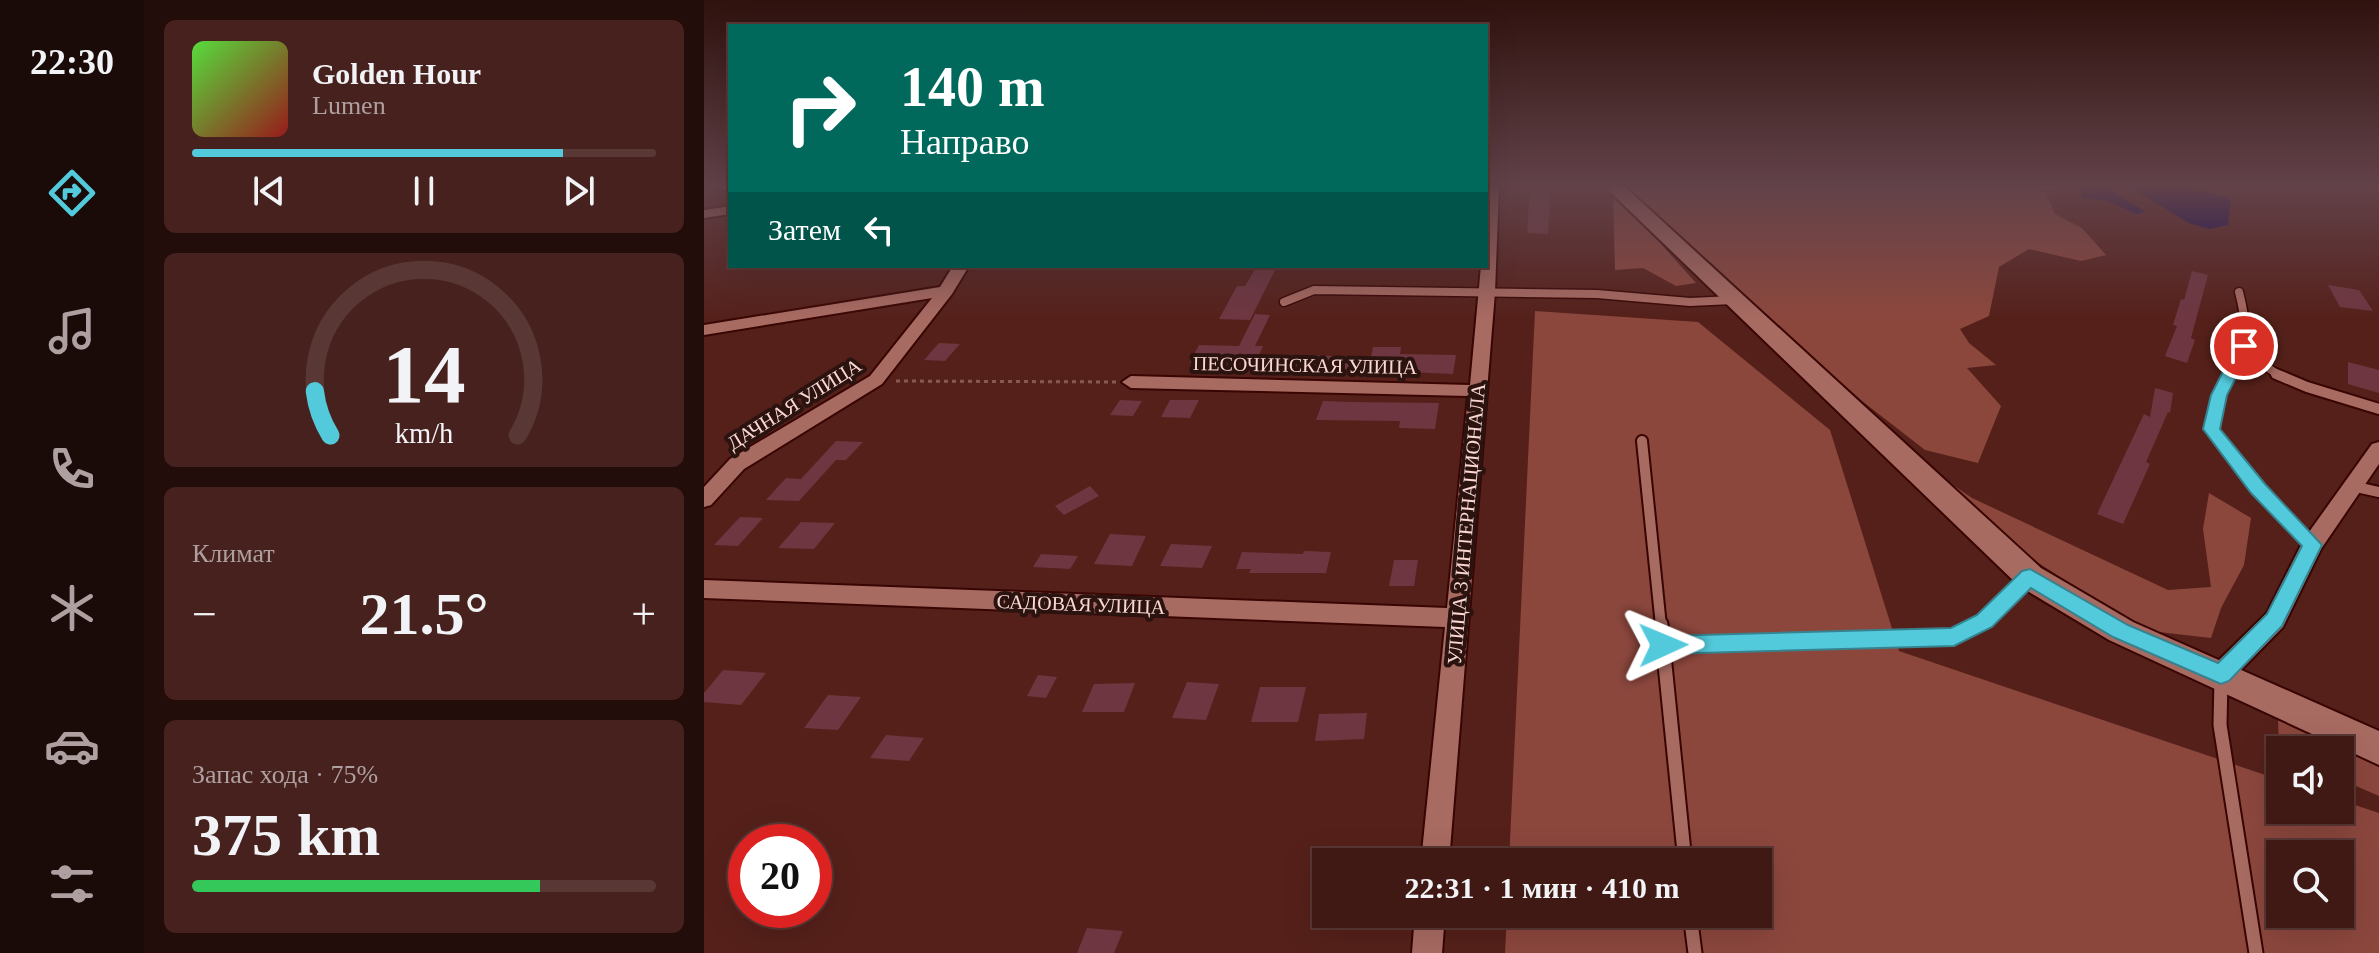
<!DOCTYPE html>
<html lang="ru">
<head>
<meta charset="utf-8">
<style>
	:root { --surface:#401814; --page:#47211d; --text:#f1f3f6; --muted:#aea0a0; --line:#593734; --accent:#53cadc }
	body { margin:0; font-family:Georgia,serif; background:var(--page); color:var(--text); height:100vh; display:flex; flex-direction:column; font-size:30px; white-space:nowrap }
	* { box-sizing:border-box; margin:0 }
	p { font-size:26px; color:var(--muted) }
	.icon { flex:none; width:44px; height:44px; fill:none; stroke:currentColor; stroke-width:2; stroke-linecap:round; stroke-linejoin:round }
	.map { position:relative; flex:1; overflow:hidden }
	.details { display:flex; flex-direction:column; gap:20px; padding:20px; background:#230d0b; width:560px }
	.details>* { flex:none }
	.hud { position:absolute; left:24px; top:24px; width:760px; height:244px; border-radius:0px; box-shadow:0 8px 32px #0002,0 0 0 2px var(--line); background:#00695c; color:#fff; overflow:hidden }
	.buttons { position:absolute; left:1562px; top:736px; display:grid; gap:16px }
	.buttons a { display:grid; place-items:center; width:88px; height:88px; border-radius:0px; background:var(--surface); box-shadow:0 8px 32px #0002,0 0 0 2px var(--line); font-size:40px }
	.speed { position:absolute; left:24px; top:824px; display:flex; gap:16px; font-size:40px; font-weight:700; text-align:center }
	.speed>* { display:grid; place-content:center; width:104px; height:104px; border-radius:50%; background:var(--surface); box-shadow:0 8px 32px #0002,0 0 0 2px var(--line); line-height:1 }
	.speed .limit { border:12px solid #d22; background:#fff; color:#111 }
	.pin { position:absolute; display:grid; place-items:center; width:68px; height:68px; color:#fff; margin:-34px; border:4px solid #fff; border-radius:50%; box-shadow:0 2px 8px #0007 }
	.me { position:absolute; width:88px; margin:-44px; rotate:89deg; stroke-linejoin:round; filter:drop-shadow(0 0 6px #0008) }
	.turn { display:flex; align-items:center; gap:28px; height:168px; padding:0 40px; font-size:36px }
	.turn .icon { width:104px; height:104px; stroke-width:2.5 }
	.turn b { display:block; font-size:56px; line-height:68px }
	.then { display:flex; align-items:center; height:76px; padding:0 40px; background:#0003; gap:16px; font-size:30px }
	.big { font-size:60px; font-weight:600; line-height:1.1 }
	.details .tile { flex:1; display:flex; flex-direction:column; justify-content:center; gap:12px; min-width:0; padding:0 28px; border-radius:12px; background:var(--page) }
	.details .dial { align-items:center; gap:0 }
	.dial svg { height:208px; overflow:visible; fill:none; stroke:var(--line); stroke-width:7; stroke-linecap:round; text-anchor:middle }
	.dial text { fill:var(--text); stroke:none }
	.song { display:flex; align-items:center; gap:24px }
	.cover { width:96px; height:96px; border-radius:12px; background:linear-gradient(135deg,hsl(110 70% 55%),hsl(0 70% 35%)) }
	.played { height:8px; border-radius:4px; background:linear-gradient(90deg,var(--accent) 80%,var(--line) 80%) }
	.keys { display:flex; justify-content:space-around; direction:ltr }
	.heat { display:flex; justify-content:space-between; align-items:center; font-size:44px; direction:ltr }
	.charge { height:12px; border-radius:6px; background:linear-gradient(90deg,#34c759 75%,var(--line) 0) }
	.trip { position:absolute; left:608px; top:848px; width:460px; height:80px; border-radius:0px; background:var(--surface); box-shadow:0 8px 32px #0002,0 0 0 2px var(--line); font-weight:600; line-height:80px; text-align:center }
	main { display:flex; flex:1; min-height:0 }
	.tab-bar { display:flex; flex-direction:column; width:144px; justify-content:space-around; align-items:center; background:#1a0a08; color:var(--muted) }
	.tab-bar .icon { width:56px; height:56px }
	.tab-bar .selected { color:var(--accent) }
	.tab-bar b { font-size:36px; color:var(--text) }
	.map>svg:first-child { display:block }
</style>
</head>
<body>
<main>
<nav class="tab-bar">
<b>22:30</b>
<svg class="icon selected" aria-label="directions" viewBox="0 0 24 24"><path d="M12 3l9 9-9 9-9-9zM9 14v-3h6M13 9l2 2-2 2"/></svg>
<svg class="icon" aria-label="music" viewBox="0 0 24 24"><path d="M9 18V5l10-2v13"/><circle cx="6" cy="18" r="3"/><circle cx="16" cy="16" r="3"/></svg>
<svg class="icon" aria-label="phone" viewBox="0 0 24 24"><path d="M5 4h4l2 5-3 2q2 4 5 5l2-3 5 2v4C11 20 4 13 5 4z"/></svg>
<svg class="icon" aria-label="climate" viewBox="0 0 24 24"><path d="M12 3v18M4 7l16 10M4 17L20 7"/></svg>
<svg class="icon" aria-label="car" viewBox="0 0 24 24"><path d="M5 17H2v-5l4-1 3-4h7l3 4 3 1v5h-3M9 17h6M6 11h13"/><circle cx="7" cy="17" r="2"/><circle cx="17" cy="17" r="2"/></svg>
<svg class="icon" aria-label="filters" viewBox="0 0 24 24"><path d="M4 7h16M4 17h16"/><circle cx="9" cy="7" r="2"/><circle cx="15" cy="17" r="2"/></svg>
</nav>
<section class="details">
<div class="tile">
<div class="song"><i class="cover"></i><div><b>Golden Hour</b><p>Lumen</p></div></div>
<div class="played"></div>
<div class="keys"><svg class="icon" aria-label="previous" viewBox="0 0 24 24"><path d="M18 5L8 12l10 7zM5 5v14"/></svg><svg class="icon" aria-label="pause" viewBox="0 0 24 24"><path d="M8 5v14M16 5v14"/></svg><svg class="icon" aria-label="next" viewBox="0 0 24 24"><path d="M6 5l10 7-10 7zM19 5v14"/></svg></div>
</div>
<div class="tile dial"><svg viewBox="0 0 100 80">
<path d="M14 69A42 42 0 1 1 86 69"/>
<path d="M14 69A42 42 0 0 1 8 52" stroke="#53cadc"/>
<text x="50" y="56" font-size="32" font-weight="700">14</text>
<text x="50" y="72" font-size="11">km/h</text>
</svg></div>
<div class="tile"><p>Климат</p>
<div class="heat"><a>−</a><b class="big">21.5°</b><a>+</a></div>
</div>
<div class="tile"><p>Запас хода · 75%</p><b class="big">375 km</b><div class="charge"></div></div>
</section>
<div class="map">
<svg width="1675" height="953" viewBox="0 0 1675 953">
	<rect width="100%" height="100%" fill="#55201a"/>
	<!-- green -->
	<path fill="#8c473d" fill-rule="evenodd" d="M914,186h439v3h-13l11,25 27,14 24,27 -25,6 -52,-12 -30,18 -10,49 -29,13 9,14 27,22 -29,3 34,38 -23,57 -53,-13 -63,-49z
		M909,197l31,28 52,58 -20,3 -33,-18 -28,2z
		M831,311l163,11 132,108 69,221 381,129v30h60v-10l39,13v140h-874l2,-39h251v-52h-249zM1576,854h60v60h-60z
		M1239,478l29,20 196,92 43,-3 -8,-58 6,-36 42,25 -7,47 -23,43 -10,30 -61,-7 -78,-46 -93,-61z
		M1574,717l101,50v29l-39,-17v-29l-61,2z"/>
	<!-- water -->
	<path fill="#09085a" d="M1378,186h23l41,26 -10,2 -29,-13 -26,-3z
		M1424,186c28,0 81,1 103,14l-3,25 -19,4 -20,-6z"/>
	<!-- building -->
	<path fill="#6e3641" d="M826,186h21l-3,48 -21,-1z
		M553,266l19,2 -26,52 -31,-1 18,-33h8z
		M1488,271l16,4 -17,63 4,2 -8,23 -22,-7 12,-30 -4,-1 8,-26 3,1z
		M1624,285l31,5 14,21 -33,-4z
		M551,314l15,1 -15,31h8l-6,14 -67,2 9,-17 40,1z
		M235,343l21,1 -15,17 -21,-1z
		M669,347h28l-1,7 56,1 -3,19 -155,-7 1,-12 72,2z
		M1644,362l31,8v23l-31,-9z
		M1451,388l18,5 -3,20 -2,-1 -22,50 4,2 -27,60 -26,-10 47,-100 6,3z
		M416,400l22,1 -9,15 -23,-1z
		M466,400h29l-9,18 -29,-1z
		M619,401l30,1 86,1 -4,26 -36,-1 1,-7 -84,-1z
		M132,441l27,1 -17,18h-10l-37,41 -33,-1 20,-22 15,1z
		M386,486l9,10 -35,19 -9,-9z
		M36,517l23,1 -25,28 -24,-1z
		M97,522l34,1 -21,26 -36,-1z
		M406,534l36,2 -14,30 -38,-2z
		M467,544l41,2 -10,22 -42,-2z
		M600,551l27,1 -5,21h-77l2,-4h-15l6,-17 61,2z
		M337,554l37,2 -8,13 -37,-2z
		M690,560h24l-4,26h-25z
		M19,670l43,3 -25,32 -37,-3v-9z
		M334,675l19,2 -11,21 -19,-2z
		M483,682l32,2 -13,36 -34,-2z
		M431,683l-11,29h-42l12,-28z
		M556,687h46l-8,35h-47z
		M124,695l33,2 -23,33 -34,-2z
		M663,713l-3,26 -49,2 4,-27z
		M182,735l38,3 -15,23 -39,-3z
		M383,928l36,3 -9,22h-37z"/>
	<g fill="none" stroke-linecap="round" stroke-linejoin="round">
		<defs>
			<path id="lane-far2" d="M20,186l6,2
				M580,302l30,-12 283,4 93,8 43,-2
				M1538,350l38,26
				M1525,376c17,-34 20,-46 10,-84"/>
			<path id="lane-far1" d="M1526,374l-11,21 -7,34 46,59 54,57
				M1572,374l31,13 72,22
				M938,441l19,185
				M1648,486l27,6
				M1272,626l9,-5 43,-43"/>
			<path id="lane" d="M957,624l2,21 291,-8 26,-13
				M959,645l22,217
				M1517,678l-1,47 36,228
				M986,914l5,39"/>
			<path id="street" d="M782,186h13l-4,106 -46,570h-28l24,-235 -741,-29v-18l743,28 21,-212 -337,-8 -9,-6 9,-6 339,9 11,-119h5z
				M26,206v8l-26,4v-8z
				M249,266h16l-17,28 -70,90 -138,85 -33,36 -7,2v-20l26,-28 140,-83 62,-78 -228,37v-10l236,-38z
				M1675,442v22l-58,85 -38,78 -53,54 -9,3 -9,-3 -3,-7 3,-7 55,-54 37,-74 68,-95z
				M711,914h30l-3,39h-30z"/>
			<path id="secondary" d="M900,186h20l417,382 92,54 246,109v34l-270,-125 -90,-54z"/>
		</defs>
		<!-- lane-far2 casing -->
		<use href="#lane-far2" stroke="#380503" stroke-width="11"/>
		<!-- lane-far1 casing -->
		<use href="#lane-far1" stroke="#380503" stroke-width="14"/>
		<!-- lane casing -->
		<use href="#lane" stroke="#380503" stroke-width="17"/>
		<!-- street casing -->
		<use href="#street" stroke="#380503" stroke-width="4"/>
		<!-- secondary casing -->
		<use href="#secondary" stroke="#380503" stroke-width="4"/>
		<!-- path -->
		<path stroke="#885953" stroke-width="3" stroke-dasharray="4 4" stroke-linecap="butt" d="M192,381l220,1"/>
		<!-- lane-far2 -->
		<use href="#lane-far2" stroke="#a86b62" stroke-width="8"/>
		<!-- lane-far1 -->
		<use href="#lane-far1" stroke="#a86b62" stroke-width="10"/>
		<!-- lane -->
		<use href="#lane" stroke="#a86b62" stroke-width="13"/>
		<!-- street -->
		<use href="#street" fill="#a86b62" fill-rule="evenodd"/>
		<!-- secondary -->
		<use href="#secondary" fill="#a86b62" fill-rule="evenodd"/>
	</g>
	<!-- sky -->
	<linearGradient id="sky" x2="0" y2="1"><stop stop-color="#2f120e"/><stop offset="0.58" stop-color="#624249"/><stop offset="1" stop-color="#624249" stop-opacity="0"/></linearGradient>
	<rect width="1675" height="319" fill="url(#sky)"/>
	<!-- route -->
	<path fill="#53cadc" stroke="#36838f" stroke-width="2" d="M1540,341l8,5 -25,49 -7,34 45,55 57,61 -40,81 -53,55 -8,3 -7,-3 -101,-44 -82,-49 -39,39 -38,19 -291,8 -8,-2 -3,-7 3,-6 8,-3 288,-8 26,-13 45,-44 8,-2 98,56 90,38 49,-49 35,-68 -51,-53 -48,-64 8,-34 25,-49z"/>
	<g text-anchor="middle" stroke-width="8" stroke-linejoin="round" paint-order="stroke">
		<!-- street labels -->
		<g font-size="20" fill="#fbd8d2" stroke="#2b1310">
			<text transform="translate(601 365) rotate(1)" y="7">ПЕСОЧИНСКАЯ УЛИЦА</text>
			<text transform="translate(90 404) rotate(-32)" y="7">ДАЧНАЯ УЛИЦА</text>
			<text transform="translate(762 524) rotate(-85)" y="7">УЛИЦА 3 ИНТЕРНАЦИОНАЛА</text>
			<text transform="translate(377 604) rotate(2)" y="7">САДОВАЯ УЛИЦА</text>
		</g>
	</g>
</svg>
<div class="buttons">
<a><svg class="icon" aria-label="sound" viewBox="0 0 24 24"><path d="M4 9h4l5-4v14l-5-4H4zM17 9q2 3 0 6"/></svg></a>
<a><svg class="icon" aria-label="search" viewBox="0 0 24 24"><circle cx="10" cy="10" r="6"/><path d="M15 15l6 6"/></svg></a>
</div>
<div class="speed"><div class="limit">20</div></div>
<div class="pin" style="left:1540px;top:346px;background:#d93025"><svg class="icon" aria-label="arrive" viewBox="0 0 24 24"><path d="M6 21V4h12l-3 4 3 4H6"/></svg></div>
<svg class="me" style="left:959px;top:645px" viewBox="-20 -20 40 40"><path d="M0-17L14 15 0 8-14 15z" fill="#53cadc" stroke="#fff" stroke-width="4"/></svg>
<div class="trip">22:31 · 1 мин · 410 m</div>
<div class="hud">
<div class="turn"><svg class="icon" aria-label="right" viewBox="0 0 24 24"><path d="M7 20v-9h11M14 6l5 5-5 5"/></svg><div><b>140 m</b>Направо</div></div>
<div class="then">Затем<svg class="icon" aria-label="left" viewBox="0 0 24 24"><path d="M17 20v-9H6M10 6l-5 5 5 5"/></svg></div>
</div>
</div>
</main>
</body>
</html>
